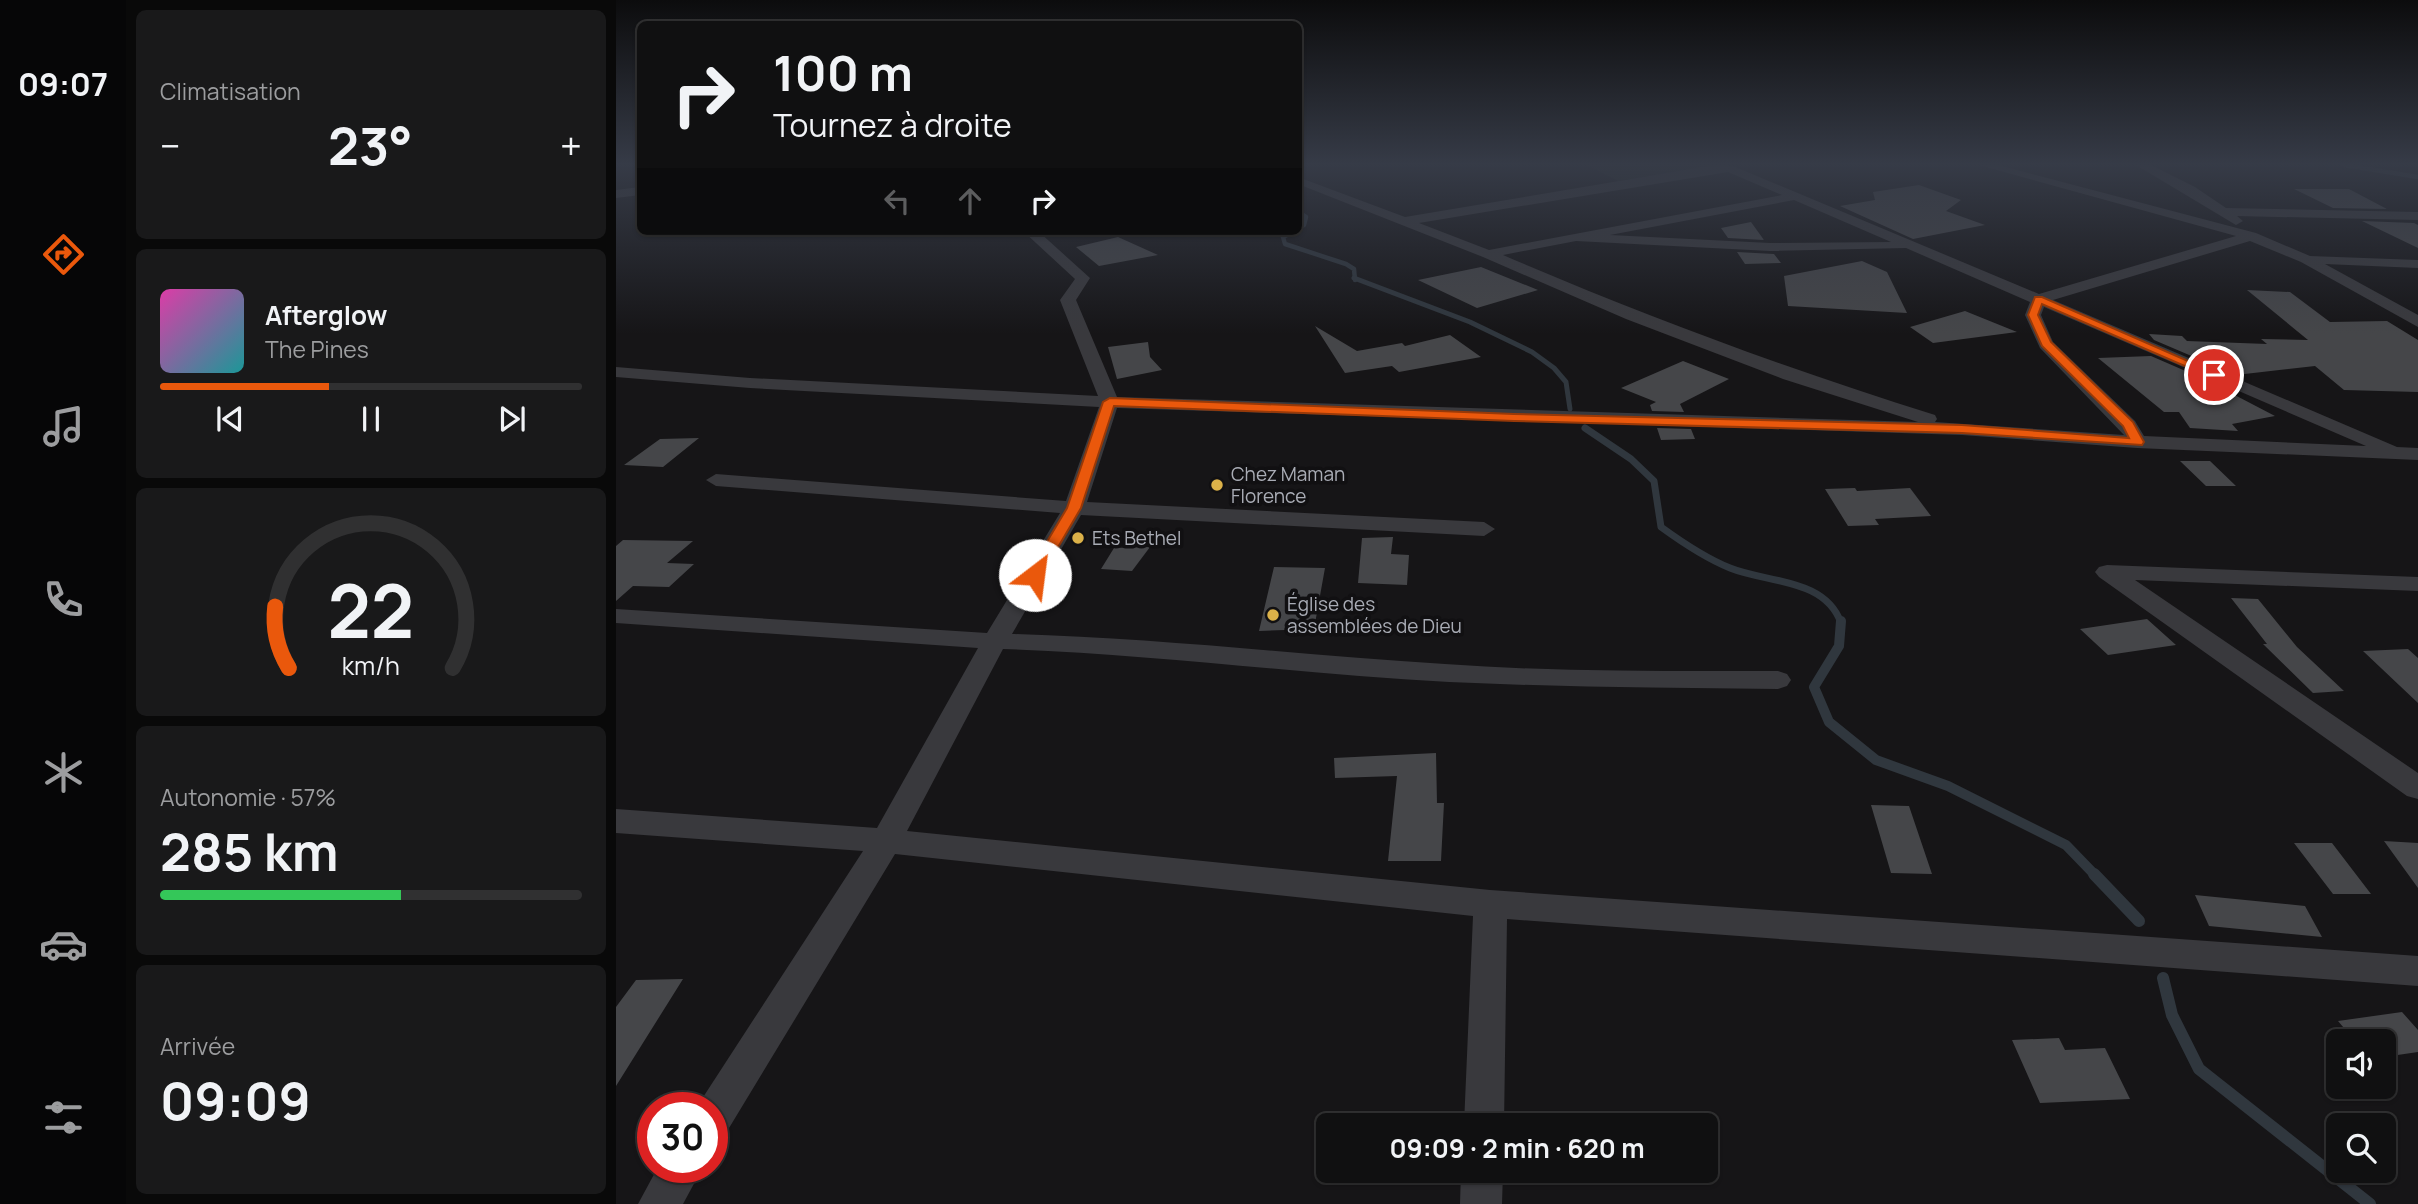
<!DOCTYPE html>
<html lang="fr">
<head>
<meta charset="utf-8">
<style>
	:root { --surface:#101011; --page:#19191a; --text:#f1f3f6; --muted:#9c9d9f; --line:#303031; --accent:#ea580c }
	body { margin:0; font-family:Manrope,sans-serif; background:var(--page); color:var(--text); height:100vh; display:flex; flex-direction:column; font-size:26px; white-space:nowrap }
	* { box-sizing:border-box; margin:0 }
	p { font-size:23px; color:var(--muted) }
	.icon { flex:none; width:38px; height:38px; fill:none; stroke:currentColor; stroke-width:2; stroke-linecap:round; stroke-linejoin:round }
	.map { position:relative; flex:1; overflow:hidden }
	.panel { display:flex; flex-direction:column; gap:10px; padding:10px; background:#090909; width:490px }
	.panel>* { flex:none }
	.banner { position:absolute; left:21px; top:21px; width:665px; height:214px; border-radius:10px; box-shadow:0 2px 5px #0004,0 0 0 2px var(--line); background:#101011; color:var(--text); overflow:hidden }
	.tools { position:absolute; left:1710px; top:1029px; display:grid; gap:14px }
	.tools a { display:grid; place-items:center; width:70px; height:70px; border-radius:10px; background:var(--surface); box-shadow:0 2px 5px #0004,0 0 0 2px var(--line); font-size:35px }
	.speed { position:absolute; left:21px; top:1092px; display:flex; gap:14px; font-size:35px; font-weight:700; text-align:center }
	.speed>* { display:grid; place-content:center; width:91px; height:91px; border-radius:50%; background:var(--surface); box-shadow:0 2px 5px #0004,0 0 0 2px var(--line); line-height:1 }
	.speed .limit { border:10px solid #d22; background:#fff; color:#111 }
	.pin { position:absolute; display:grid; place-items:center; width:60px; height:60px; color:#fff; margin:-30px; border:4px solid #fff; border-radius:50%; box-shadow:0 2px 7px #0007 }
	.me { position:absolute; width:77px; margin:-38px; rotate:30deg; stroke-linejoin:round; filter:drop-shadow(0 0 5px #0008) }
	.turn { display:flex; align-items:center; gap:24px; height:147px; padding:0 21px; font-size:32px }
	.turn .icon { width:91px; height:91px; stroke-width:2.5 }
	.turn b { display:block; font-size:49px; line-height:60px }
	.lanes { display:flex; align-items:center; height:66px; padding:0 21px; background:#0003; justify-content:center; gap:35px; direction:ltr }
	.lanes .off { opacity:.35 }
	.big { font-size:52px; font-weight:700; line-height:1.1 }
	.panel .card { flex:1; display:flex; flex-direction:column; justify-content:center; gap:10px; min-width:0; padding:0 24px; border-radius:10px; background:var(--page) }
	.panel .dial { align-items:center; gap:0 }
	.dial svg { height:182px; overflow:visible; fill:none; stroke:var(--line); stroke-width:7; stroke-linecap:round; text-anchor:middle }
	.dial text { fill:var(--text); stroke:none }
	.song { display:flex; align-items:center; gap:21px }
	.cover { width:84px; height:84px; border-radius:10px; background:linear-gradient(135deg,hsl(320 70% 55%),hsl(180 70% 35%)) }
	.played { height:7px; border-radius:4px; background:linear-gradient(90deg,var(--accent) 40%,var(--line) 40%) }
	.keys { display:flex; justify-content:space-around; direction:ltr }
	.heat { display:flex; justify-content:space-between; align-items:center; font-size:38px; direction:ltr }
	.charge { height:10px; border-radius:5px; background:linear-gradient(90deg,#34c759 57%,var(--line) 0) }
	.trip { position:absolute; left:700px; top:1113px; width:402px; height:70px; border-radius:10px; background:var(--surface); box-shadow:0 2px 5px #0004,0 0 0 2px var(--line); font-weight:700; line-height:70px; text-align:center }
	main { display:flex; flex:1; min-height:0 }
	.dock { display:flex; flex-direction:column; width:126px; justify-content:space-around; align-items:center; background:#060607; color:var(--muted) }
	.dock .icon { width:49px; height:49px }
	.dock .active { color:var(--accent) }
	.dock b { font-size:32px; color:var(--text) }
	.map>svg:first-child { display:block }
</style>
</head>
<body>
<main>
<nav class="dock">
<b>09:07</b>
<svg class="icon active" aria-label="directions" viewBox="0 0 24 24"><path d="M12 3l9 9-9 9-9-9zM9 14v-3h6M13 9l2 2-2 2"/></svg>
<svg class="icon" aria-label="music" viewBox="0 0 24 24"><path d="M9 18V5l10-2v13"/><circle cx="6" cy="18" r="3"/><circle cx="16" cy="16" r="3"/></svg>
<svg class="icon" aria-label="phone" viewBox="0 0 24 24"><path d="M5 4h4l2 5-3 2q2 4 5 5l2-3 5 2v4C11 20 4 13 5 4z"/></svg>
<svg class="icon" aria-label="climate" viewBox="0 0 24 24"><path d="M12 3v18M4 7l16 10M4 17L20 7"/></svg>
<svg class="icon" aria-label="car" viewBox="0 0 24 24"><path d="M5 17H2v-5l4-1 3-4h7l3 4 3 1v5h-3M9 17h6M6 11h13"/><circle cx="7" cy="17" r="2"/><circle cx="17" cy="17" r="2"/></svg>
<svg class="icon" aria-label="filters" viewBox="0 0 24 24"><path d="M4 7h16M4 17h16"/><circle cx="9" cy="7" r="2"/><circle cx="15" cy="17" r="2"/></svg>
</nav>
<section class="panel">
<div class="card"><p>Climatisation</p>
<div class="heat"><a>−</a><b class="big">23°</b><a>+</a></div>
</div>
<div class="card">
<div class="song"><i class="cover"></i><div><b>Afterglow</b><p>The Pines</p></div></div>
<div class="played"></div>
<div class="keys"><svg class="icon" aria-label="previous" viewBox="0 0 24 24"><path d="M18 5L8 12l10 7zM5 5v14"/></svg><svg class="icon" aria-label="pause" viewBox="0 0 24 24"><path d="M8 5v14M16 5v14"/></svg><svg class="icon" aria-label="next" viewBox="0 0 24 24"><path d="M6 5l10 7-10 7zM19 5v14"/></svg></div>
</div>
<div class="card dial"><svg viewBox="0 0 100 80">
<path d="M14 69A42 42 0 1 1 86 69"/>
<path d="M14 69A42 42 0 0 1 8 42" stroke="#ea580c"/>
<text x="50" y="56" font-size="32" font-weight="700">22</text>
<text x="50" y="72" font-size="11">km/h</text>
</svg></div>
<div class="card"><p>Autonomie · 57%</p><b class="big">285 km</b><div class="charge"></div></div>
<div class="card"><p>Arrivée</p><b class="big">09:09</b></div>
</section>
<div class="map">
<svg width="1802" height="1204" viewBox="0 0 1802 1204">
	<rect width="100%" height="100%" fill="#161517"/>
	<!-- green -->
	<path fill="#222823" d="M971,165h135l-104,16z"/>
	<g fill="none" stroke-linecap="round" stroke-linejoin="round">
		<!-- stream-far4 -->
		<path stroke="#30373e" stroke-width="4.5" d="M1728,165l74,12
			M682,212l8,5 -2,8 -6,4
			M679,231l-12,6 2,7 61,20 8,5 1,11"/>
		<!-- stream-far3 -->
		<path stroke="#30373e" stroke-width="5" d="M738,278l116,44 62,30 22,16 12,14 4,27"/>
		<!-- stream-far2 -->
		<path stroke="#30373e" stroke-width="7" d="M969,428l46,31 23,22 7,46c22,16 44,31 69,41 37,15 95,10 111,55"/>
		<!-- stream-far1 -->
		<path stroke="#30373e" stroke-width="10" d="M1225,621l-2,25 -25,41 15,35 47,38 72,26 118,59 30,31"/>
		<!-- stream -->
		<path stroke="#30373e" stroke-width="12" d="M1478,874l45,47
			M1547,978l9,37 27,54 171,135"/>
	</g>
	<!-- building -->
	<path fill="#454649" d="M1303,185l42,15 -15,11 39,14 -72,14 -73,-33 35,-6 -2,-8z
		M1678,189h55l38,20 -54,-1z
		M1746,221l52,2 4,2v23z
		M1135,222l13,18 -36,-2 -7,-10z
		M502,237l40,18 -59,11 -23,-19z
		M1121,252l37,2 7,9 -36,1z
		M1246,261l25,11 20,41 -119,-7 -4,-30z
		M865,267l57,23 -61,18 -59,-28z
		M1631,290l43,2 40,30 57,-1 31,19v52l-74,-2 -29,-24 -79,9 -82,-35 -5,-6 33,2 5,5 80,3 -6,-5 47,1z
		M1349,311l52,21 -84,11 -23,-16z
		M699,326l42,25 45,-8 3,3 45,-11 31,22 -82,15 -7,-6 -47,7z
		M532,342l2,15 12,13 -45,9 -9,-32z
		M1535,356l53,23 71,37 -43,8 6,7 -48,-3 -11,-16h-15l-66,-54z
		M1067,361l46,18 -49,25 4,8 -32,-1 -2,-6 6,-3 -35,-14z
		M1041,428l34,1 4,10 -34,1z
		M83,438l-36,29 -39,-2 36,-26z
		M1564,461h30l26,25h-30z
		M1239,488l2,3 53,-3 21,28 -56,3 4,6 -31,1 -23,-37z
		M777,537l-2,17 18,1 -2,30 -49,-2 4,-45z
		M7,540l70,1 -26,22 27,1 -25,23 -36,-1 -17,15v-55z
		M534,547l-18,24 -31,-2 13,-21z
		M658,567l51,1 -11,61 -55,2z
		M1615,598l27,1 39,48 47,44 -31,2 -50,-49h4z
		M1531,619l29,26 -68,10 -28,-26z
		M1792,649l10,9v45l-55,-52z
		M820,753l1,50h7l-3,58h-53l9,-85 -62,2 -1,-20z
		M1255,805l38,1 23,68 -41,-1z
		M1768,841l34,2v45z
		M1678,843h38l39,51h-38z
		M1579,895l110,11 17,31 -113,-11z
		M67,979l-67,107v-79l20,-27z
		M1786,1012l16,18v22l-34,5v-16h-29l-17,-20z
		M1443,1038l6,12 40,-2 25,51 -90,4 -28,-63z"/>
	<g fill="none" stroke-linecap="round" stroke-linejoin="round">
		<!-- minor -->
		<path fill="#39393d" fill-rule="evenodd" d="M1098,165l19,1 306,128 197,-58 -257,-71h19l258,68 54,23 108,4v8l-93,-4 93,51v12l-117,-65 -51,-21 -197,59 344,147 21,1v12l-281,-12 -175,-13 -845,-27 -30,94 397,20 11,7 -11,7 -403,-21 -69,119c145,4 288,21 433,30 111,8 222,7 333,7l9,3 4,6 -4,6 -9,3c-110,-1 -220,-2 -329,-7 -149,-8 -297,-28 -446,-33l-96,182 583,59 928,66v30l-911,-67 -3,206h-40l9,-209 -578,-62 -169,279 -14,5v-30h-15l1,-3 165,-254 -247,-18v-24l261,19 101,-180 -362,-25v-14l371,24 73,-120 -344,-27 -10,-6 10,-6 350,27 33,-94 -349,-19 -134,-11v-10l134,11 348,18 -38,-96 15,-21 -52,-48h15l52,47 -14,22 41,97 801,25 -135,-43 -157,-60 -143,-62 -185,-73v-7l107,40zM1112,172l54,23 -293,55 -70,-27zM1178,200l97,42 -121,1 -160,-8zM960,241l194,10 136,-3 124,54 -5,13 15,33 84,87 -189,-13 2,-3 -2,-4c-147,-46 -290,-99 -432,-160zM1428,307l322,139 -222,-10 -9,-15 -82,-79 -12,-27z
			M1520,165h15l44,22 31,21 192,4v8l-181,-4 6,5 -7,4z
			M24,187v8l-24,3v-8z
			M1491,565l311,12v14l-283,-11 283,193v26l-11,-3 -308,-219 -4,-5 4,-5z
			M42,1167h45l-20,37h-45z
			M845,1171h42l-1,33h-42z"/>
	</g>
	<!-- sky -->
	<linearGradient id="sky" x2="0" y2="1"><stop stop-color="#0c0c0d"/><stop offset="0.49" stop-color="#363b47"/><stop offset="1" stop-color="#363b47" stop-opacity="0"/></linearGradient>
	<rect width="1802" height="334" fill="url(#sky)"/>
	<!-- route -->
	<path fill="#ea580c" stroke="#983908" stroke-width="2" d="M1419,297h7l178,78 -10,2 -168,-73 -4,11 13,27 82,80 11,20 -2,3 -180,-12 -448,-12 -400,-15 -33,102 -41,70 -5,1 -8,-4 40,-67 36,-106 7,-4 404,16 448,11 167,13 -6,-12 -81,-80 -14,-31z"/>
	<!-- markers -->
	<g fill="#dbb149" stroke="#111012" stroke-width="2.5">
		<circle cx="601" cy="485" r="7"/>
		<circle cx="462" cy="538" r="7"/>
		<circle cx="657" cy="615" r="7"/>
	</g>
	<g text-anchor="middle" stroke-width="7" stroke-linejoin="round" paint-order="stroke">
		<!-- poi labels -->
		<g font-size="19" fill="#a9acb5" stroke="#111012" text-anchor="start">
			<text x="615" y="481">Chez Maman<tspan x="615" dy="22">Florence</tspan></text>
			<text x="476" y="545">Ets Bethel</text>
			<text x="671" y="611">Église des<tspan x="671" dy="22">assemblées de Dieu</tspan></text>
		</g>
	</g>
</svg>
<div class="tools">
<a><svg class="icon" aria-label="sound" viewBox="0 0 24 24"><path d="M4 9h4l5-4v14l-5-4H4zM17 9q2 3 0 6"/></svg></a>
<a><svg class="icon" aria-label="search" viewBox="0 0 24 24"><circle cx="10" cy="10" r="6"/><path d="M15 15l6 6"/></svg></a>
</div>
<div class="speed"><div class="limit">30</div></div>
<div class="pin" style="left:1598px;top:375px;background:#d93025"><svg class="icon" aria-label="arrive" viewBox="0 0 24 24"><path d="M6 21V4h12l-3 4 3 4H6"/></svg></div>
<svg class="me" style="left:419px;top:575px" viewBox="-20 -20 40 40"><circle r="19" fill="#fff"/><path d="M0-13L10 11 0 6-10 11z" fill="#ea580c"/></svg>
<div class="trip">09:09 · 2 min · 620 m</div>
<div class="banner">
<div class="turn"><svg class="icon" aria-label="right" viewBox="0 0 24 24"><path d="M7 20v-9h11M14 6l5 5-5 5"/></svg><div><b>100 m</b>Tournez à droite</div></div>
<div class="lanes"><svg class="icon off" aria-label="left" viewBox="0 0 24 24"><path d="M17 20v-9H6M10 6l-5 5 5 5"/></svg><svg class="icon off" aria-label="ahead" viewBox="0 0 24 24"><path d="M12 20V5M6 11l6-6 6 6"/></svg><svg class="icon" aria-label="right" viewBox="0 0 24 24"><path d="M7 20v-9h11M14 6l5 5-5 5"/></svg></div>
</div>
</div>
</main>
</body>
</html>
